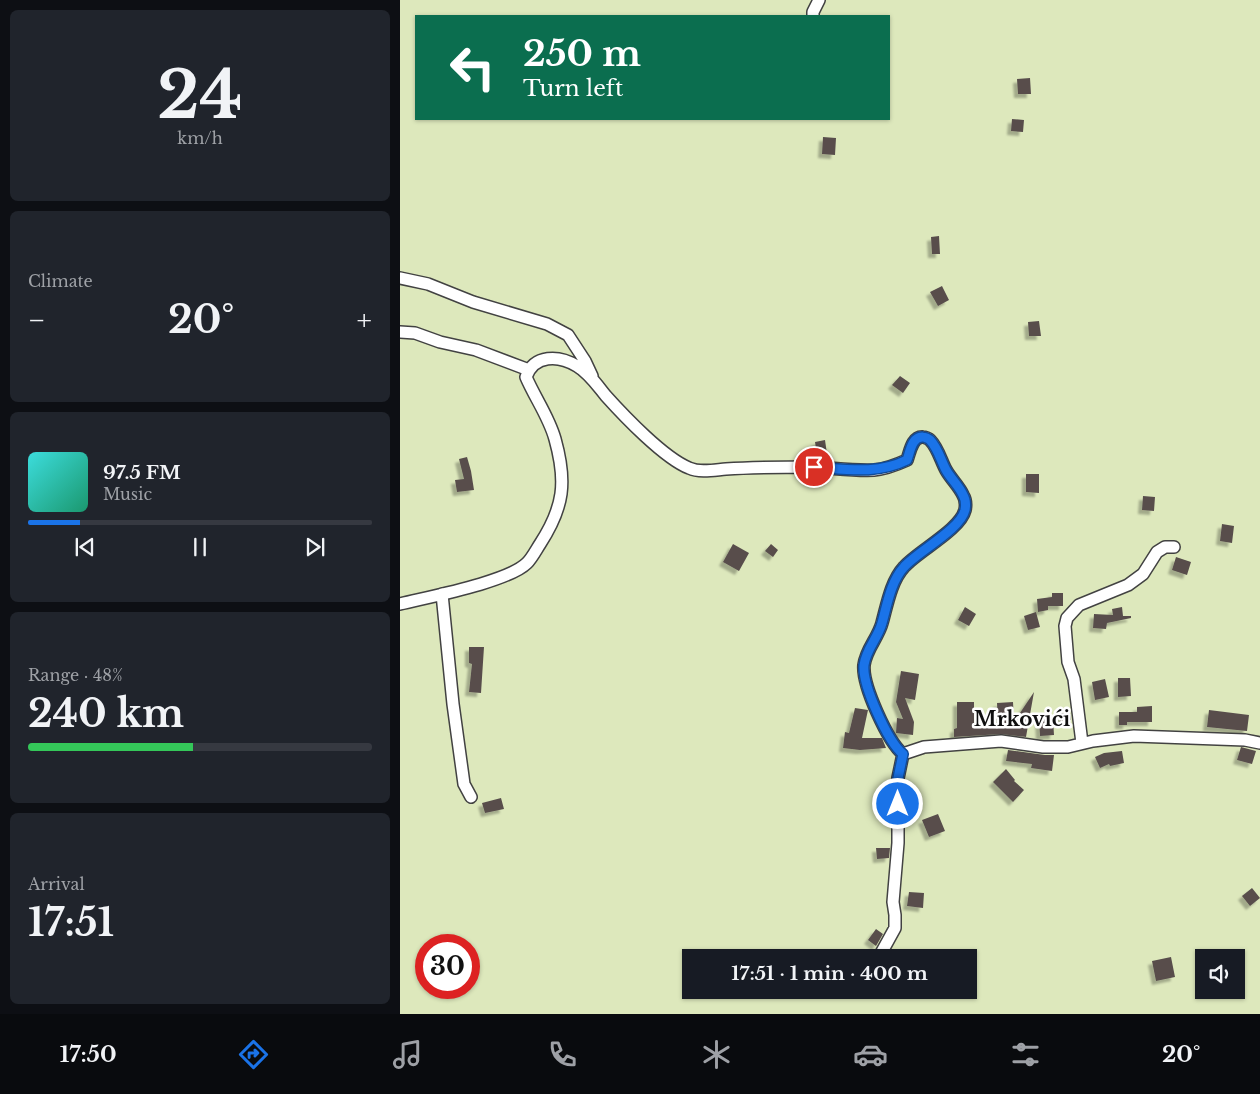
<!DOCTYPE html>
<html lang="en">
<head>
<meta charset="utf-8">
<style>
	:root { --surface:#171b24; --page:#20242c; --text:#f1f3f6; --muted:#9ea1a6; --line:#363941; --accent:#1a73e8 }
	body { margin:0; font-family:"Libre Baskerville",serif; background:var(--page); color:var(--text); height:100vh; display:flex; flex-direction:column; font-size:19px; white-space:nowrap }
	* { box-sizing:border-box; margin:0 }
	p { font-size:16px; color:var(--muted) }
	.icon { flex:none; width:28px; height:28px; fill:none; stroke:currentColor; stroke-width:2; stroke-linecap:round; stroke-linejoin:round }
	.map { position:relative; flex:1; overflow:hidden }
	.side { display:flex; flex-direction:column; gap:10px; padding:10px; background:#0d0f14; width:400px }
	.side>* { flex:none }
	.banner { position:absolute; left:15px; top:15px; width:475px; height:105px; border-radius:0px; box-shadow:0 1px 4px #0004; background:#0b6e4f; color:#fff; overflow:hidden }
	.buttons { position:absolute; left:795px; top:949px; display:grid; gap:10px }
	.buttons a { display:grid; place-items:center; width:50px; height:50px; border-radius:0px; background:var(--surface); box-shadow:0 1px 4px #0004; font-size:25px }
	.speed { position:absolute; left:15px; top:934px; display:flex; gap:10px; font-size:25px; font-weight:700; text-align:center }
	.speed>* { display:grid; place-content:center; width:65px; height:65px; border-radius:50%; background:var(--surface); box-shadow:0 1px 4px #0004; line-height:1 }
	.speed .limit { border:8px solid #d22; background:#fff; color:#111 }
	.pin { position:absolute; display:grid; place-items:center; width:42px; height:42px; color:#fff; margin:-21px; border:2px solid #fff; border-radius:50%; box-shadow:0 1px 5px #0007 }
	.me { position:absolute; width:55px; margin:-28px; rotate:0deg; stroke-linejoin:round; filter:drop-shadow(0 0 4px #0008) }
	.turn { display:flex; align-items:center; gap:18px; height:105px; padding:0 25px; font-size:22px }
	.turn .icon { width:65px; height:65px; stroke-width:2.5 }
	.turn b { display:block; font-size:35px; line-height:42px }
	.big { font-size:38px; font-weight:800; line-height:1.1 }
	.side .tile { flex:1; display:flex; flex-direction:column; justify-content:center; gap:8px; min-width:0; padding:0 18px; border-radius:8px; background:var(--page) }
	.side .dial { align-items:center; gap:0 }
	.dial b { font-size:65px; line-height:1 }
	.song { display:flex; align-items:center; gap:15px }
	.cover { width:60px; height:60px; border-radius:8px; background:linear-gradient(135deg,hsl(180 70% 55%),hsl(160 70% 35%)) }
	.played { height:5px; border-radius:2px; background:linear-gradient(90deg,var(--accent) 15%,var(--line) 15%) }
	.keys { display:flex; justify-content:space-around; direction:ltr }
	.heat { display:flex; justify-content:space-between; align-items:center; font-size:28px; direction:ltr }
	.charge { height:8px; border-radius:4px; background:linear-gradient(90deg,#34c759 48%,var(--line) 0) }
	.trip { position:absolute; left:282px; top:949px; width:295px; height:50px; border-radius:0px; background:var(--surface); box-shadow:0 1px 4px #0004; font-weight:800; line-height:50px; text-align:center }
	.tabs { display:flex; height:80px; justify-content:space-around; align-items:center; background:#090b0e; color:var(--muted) }
	.tabs .icon { width:35px; height:35px }
	.tabs .active { color:var(--accent) }
	.tabs b { font-size:22px; color:var(--text) }
	main { display:flex; flex:1; min-height:0 }
	.map>svg:first-child { display:block }
</style>
</head>
<body>
<main>
<section class="side">
<div class="tile dial"><b>24</b><p>km/h</p></div>
<div class="tile"><p>Climate</p>
<div class="heat"><a>−</a><b class="big">20°</b><a>+</a></div>
</div>
<div class="tile">
<div class="song"><i class="cover"></i><div><b>97.5 FM</b><p>Music</p></div></div>
<div class="played"></div>
<div class="keys"><svg class="icon" aria-label="previous" viewBox="0 0 24 24"><path d="M18 5L8 12l10 7zM5 5v14"/></svg><svg class="icon" aria-label="pause" viewBox="0 0 24 24"><path d="M8 5v14M16 5v14"/></svg><svg class="icon" aria-label="next" viewBox="0 0 24 24"><path d="M6 5l10 7-10 7zM19 5v14"/></svg></div>
</div>
<div class="tile"><p>Range · 48%</p><b class="big">240 km</b><div class="charge"></div></div>
<div class="tile"><p>Arrival</p><b class="big">17:51</b></div>
</section>
<div class="map">
<svg width="860" height="1014" viewBox="0 0 860 1014">
	<defs>
		<filter id="shadow"><feDropShadow dx="-4" dy="4" stdDeviation="1" flood-color="#0004"/></filter>
	</defs>
	<rect width="100%" height="100%" fill="#fff9f2"/>
	<!-- green -->
	<path fill="#dde8bc" fill-rule="evenodd" d="M0,0h860v1014h-860zM16,16h473v103h-473zM26,945h43v43h-43zM291,958h278v32h-278zM804,958h32v32h-32z"/>
	<!-- building -->
	<path fill="#584e4c" filter="url(#shadow)" d="M630,78l1,16h-13l-1,-15z
		M612,119l12,1 -1,12 -12,-1z
		M423,137l13,1 -1,17 -13,-1z
		M539,236l1,18h-8l-1,-17z
		M542,286l7,14 -11,6 -8,-14z
		M639,321l2,15h-12l-1,-14z
		M500,376l10,7 -7,10 -11,-8z
		M425,440l2,14 -10,1 -2,-13z
		M67,457l4,14 3,19 -17,2 -2,-12 9,-1 -5,-20z
		M626,474h13v19l-13,-1z
		M743,496l12,1 -1,14 -12,-1z
		M822,524l12,2 -2,17 -12,-2z
		M333,544l16,9 -10,18 -16,-9z
		M371,544l7,6 -5,7 -8,-6z
		M776,557l15,5 -4,13 -15,-5z
		M652,593h11v13h-15v4l-10,2 -1,-13 15,-2z
		M565,607l11,7 -7,12 -11,-6z
		M722,607l1,9h8v2l-24,5 -1,6 -13,-1 1,-14 19,1 -1,-6z
		M636,612l4,15 -12,3 -4,-14z
		M69,647h15l-3,46 -12,-1 3,-28 -3,-1z
		M501,671l18,3 -4,26 -10,-2 9,24 -1,13 -17,-2 1,-15 6,1 -7,-17z
		M718,678h12l1,18 -13,1z
		M705,679l4,18 -14,3 -3,-18z
		M634,692l-8,45 -25,-3 -47,3v-8l3,-1v-26h17v25l24,-2 -1,-22 16,-1 1,20z
		M752,706v16h-25v3h-8v-13h18v-5z
		M455,708l13,2 -6,28h20l4,10 -26,2 -17,-2 2,-16 4,1z
		M809,710l40,5 -2,16 -40,-4z
		M659,713h11l1,7 -11,1z
		M639,719h14l1,16 -14,1z
		M841,747l15,4 -4,13 -15,-4z
		M608,750l37,5h9l-2,16 -21,-3 1,-4 -26,-3z
		M722,751l2,12 -14,3 -1,-2 -9,4 -5,-11 9,-4z
		M606,769l9,11 -1,1 10,9 -11,12 -20,-20z
		M101,798l3,11 -19,4 -3,-10z
		M538,814l7,17 -16,6 -7,-17z
		M476,848h14l-1,10 -12,1z
		M852,888l8,10 -10,8 -8,-10z
		M509,892l15,1 -1,15 -16,-2z
		M476,929l7,5 -7,12 -8,-6z
		M771,957l4,20 -19,4 -4,-20z"/>
	<g fill="none" stroke-linecap="round" stroke-linejoin="round">
		<defs>
			<path id="minor" d="M413,16v-4l6,-12
				M0,278l28,6 45,18 74,22 21,11 17,26 7,15
				M0,332l15,1 25,9 36,8 53,20
				M42,594l11,110 11,80 7,13
				M0,604c28,-7 108,-22 127,-41 5,-5 9,-13 13,-19 24,-37 27,-62 15,-105 -6,-22 -20,-41 -29,-62 8,-23 33,-22 51,-11 12,7 20,19 29,30 18,20 58,62 83,72 11,5 25,2 37,1 29,-2 59,-2 88,-2 20,1 40,4 60,3 12,-1 22,-5 33,-10 3,-8 5,-24 16,-23 2,0 6,2 7,3 8,8 11,21 16,30 5,9 13,16 17,25 3,5 3,10 2,15 -5,20 -47,41 -61,57 -13,14 -17,38 -22,56 -4,15 -16,26 -18,42 -2,20 24,77 39,89l21,-7 77,-6 42,6h25l25,-6 41,-5 111,4 15,3
				M682,743l-8,-64 -6,-17 -3,-36 2,-8 12,-13 49,-20 15,-11 14,-22 8,-5h9
				M479,957l16,-29v-13l-2,-13 5,-59v-65l5,-24"/>
		</defs>
		<!-- minor casing -->
		<use href="#minor" stroke="#424242" stroke-width="14"/>
		<!-- minor -->
		<use href="#minor" stroke="#fff" stroke-width="11"/>
	</g>
	<g fill="none" stroke-linecap="round" stroke-linejoin="round">
		<defs>
			<path id="route" d="M414,467c31,2 63,8 93,-7 3,-8 5,-24 16,-23 2,0 6,2 7,3 8,8 11,21 16,30 5,9 13,16 17,25 3,5 3,10 2,15 -5,20 -47,41 -61,57 -13,14 -17,38 -22,56 -4,15 -16,26 -18,42 -2,20 24,77 39,89l-5,24v26"/>
		</defs>
		<!-- route casing -->
		<use href="#route" stroke="#114b97" stroke-width="12"/>
		<!-- route -->
		<use href="#route" stroke="#1a73e8" stroke-width="9"/>
	</g>
	<g text-anchor="middle" stroke-width="5" stroke-linejoin="round" paint-order="stroke">
		<!-- quarter labels -->
		<g font-size="20" font-weight="bold" fill="#0f0f0f" stroke="#fff">
			<text x="622" y="726">Mrkovići</text>
		</g>
	</g>
</svg>
<div class="buttons">
<a><svg class="icon" aria-label="sound" viewBox="0 0 24 24"><path d="M4 9h4l5-4v14l-5-4H4zM17 9q2 3 0 6"/></svg></a>
</div>
<div class="speed"><div class="limit">30</div></div>
<div class="pin" style="left:414px;top:467px;background:#d93025"><svg class="icon" aria-label="arrive" viewBox="0 0 24 24"><path d="M6 21V4h12l-3 4 3 4H6"/></svg></div>
<svg class="me" style="left:498px;top:804px" viewBox="-20 -20 40 40"><circle r="17" fill="#1a73e8" stroke="#fff" stroke-width="3"/><path d="M0-11L8 9 0 5-8 9z" fill="#fff"/></svg>
<div class="trip">17:51 · 1 min · 400 m</div>
<div class="banner">
<div class="turn"><svg class="icon" aria-label="left" viewBox="0 0 24 24"><path d="M17 20v-9H6M10 6l-5 5 5 5"/></svg><div><b>250 m</b>Turn left</div></div>
</div>
</div>
</main>
<nav class="tabs">
<b>17:50</b>
<svg class="icon active" aria-label="directions" viewBox="0 0 24 24"><path d="M12 3l9 9-9 9-9-9zM9 14v-3h6M13 9l2 2-2 2"/></svg>
<svg class="icon" aria-label="music" viewBox="0 0 24 24"><path d="M9 18V5l10-2v13"/><circle cx="6" cy="18" r="3"/><circle cx="16" cy="16" r="3"/></svg>
<svg class="icon" aria-label="phone" viewBox="0 0 24 24"><path d="M5 4h4l2 5-3 2q2 4 5 5l2-3 5 2v4C11 20 4 13 5 4z"/></svg>
<svg class="icon" aria-label="climate" viewBox="0 0 24 24"><path d="M12 3v18M4 7l16 10M4 17L20 7"/></svg>
<svg class="icon" aria-label="car" viewBox="0 0 24 24"><path d="M5 17H2v-5l4-1 3-4h7l3 4 3 1v5h-3M9 17h6M6 11h13"/><circle cx="7" cy="17" r="2"/><circle cx="17" cy="17" r="2"/></svg>
<svg class="icon" aria-label="filters" viewBox="0 0 24 24"><path d="M4 7h16M4 17h16"/><circle cx="9" cy="7" r="2"/><circle cx="15" cy="17" r="2"/></svg>
<b>20°</b>
</nav>
</body>
</html>
